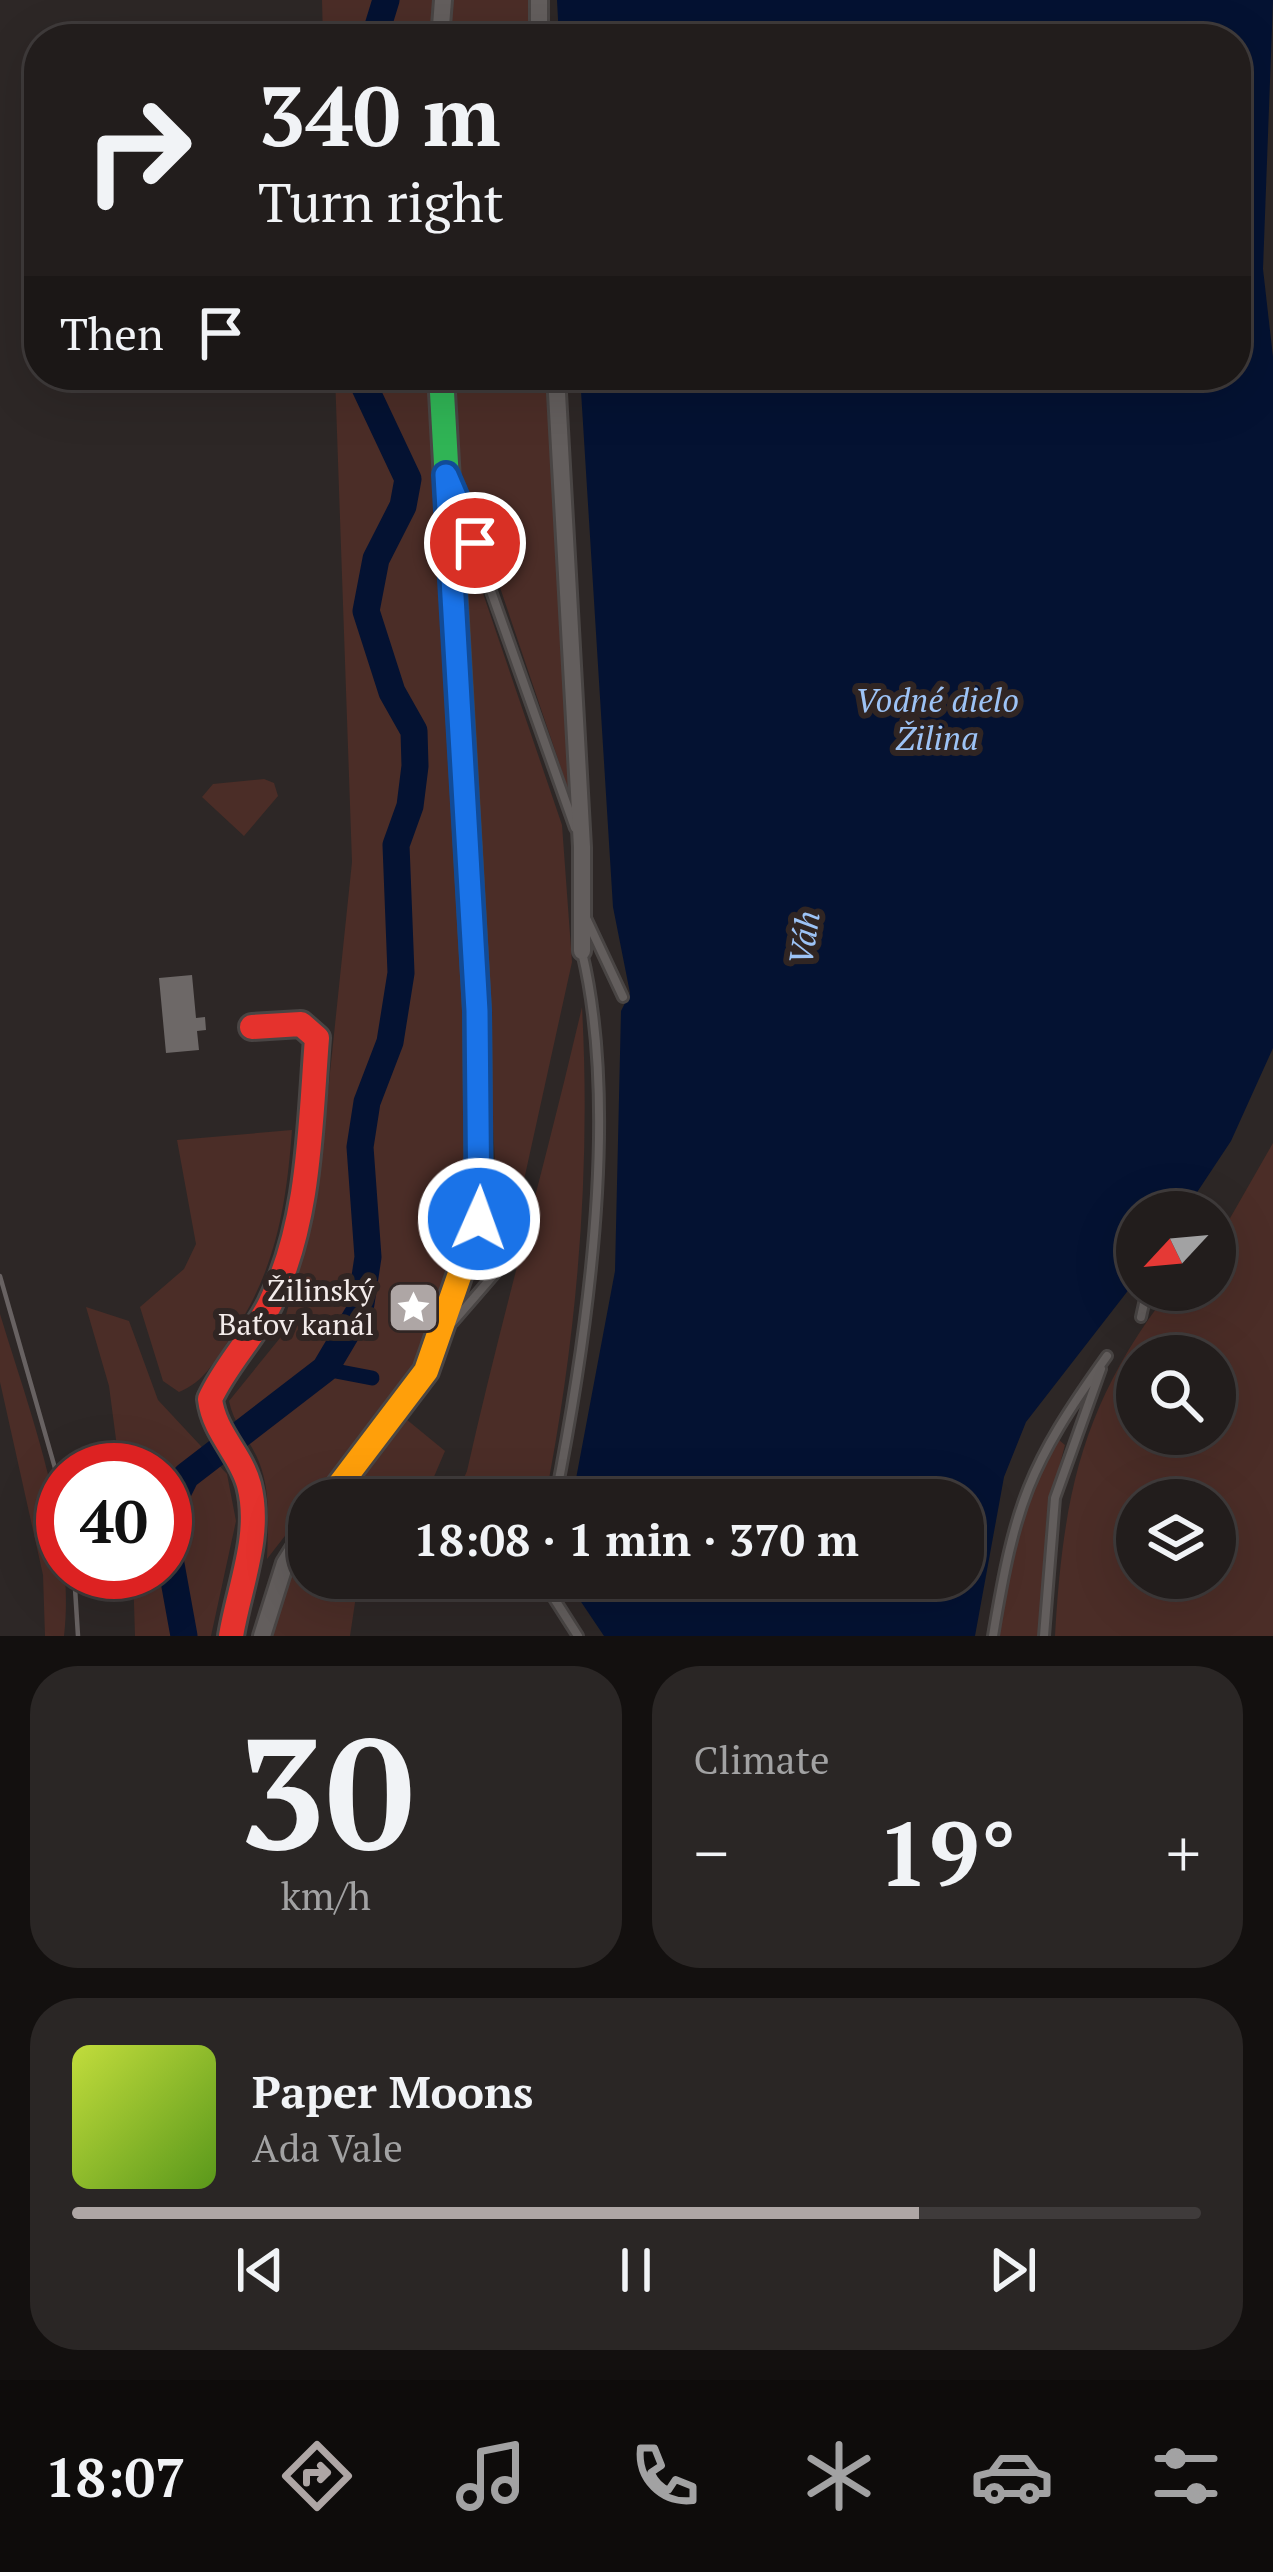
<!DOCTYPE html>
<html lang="en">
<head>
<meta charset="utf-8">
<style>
	:root { --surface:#221d1c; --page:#2a2625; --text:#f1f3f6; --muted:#a2a2a3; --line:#3f3b3b; --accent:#aea6a5 }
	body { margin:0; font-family:"PT Serif",serif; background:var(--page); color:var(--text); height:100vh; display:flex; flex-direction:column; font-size:45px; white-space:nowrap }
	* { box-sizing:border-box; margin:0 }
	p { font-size:39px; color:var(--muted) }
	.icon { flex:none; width:66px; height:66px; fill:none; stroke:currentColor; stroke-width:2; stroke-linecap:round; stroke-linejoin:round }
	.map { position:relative; height:1636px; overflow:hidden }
	.drawer { display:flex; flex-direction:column; gap:30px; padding:30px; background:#13100f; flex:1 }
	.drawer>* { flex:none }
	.banner { position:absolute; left:24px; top:24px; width:1227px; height:366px; border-radius:48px; box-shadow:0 12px 48px #0002,0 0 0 3px var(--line); background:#221d1c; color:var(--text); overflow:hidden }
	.needle { width:78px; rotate:244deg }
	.fabs { position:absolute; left:1116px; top:1191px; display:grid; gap:24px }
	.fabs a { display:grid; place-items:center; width:120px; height:120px; border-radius:50%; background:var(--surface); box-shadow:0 12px 48px #0002,0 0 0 3px var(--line); font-size:60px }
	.speed { position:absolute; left:36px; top:1443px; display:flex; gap:24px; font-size:60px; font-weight:700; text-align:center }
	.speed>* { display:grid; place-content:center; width:156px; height:156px; border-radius:50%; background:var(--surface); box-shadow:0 12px 48px #0002,0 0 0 3px var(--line); line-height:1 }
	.speed .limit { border:18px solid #d22; background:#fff; color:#111 }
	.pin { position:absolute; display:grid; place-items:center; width:102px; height:102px; color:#fff; margin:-51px; border:6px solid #fff; border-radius:50%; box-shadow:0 3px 12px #0007 }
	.me { position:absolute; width:132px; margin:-66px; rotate:2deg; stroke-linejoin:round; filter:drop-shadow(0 0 9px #0008) }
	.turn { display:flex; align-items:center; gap:42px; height:252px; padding:0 36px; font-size:54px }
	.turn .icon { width:156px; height:156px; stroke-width:2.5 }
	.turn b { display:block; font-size:84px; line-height:102px }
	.then { display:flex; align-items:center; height:114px; padding:0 36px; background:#0003; gap:24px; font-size:45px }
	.big { font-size:90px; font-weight:700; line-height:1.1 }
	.drawer .widget { flex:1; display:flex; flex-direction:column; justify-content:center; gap:18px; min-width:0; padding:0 42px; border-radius:48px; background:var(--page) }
	.drawer .dial { align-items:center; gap:0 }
	.dial b { font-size:156px; line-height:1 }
	.song { display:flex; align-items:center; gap:36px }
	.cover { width:144px; height:144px; border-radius:18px; background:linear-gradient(135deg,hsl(70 70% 55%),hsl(90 70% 35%)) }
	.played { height:12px; border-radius:6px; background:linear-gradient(90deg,var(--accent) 75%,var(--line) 75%) }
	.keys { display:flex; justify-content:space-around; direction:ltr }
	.heat { display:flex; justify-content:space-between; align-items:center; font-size:66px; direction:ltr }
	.drawer .tiles { flex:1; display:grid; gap:30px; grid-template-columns:1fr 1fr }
	.widget:last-child { grid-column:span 2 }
	.trip { position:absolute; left:288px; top:1479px; width:696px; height:120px; border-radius:48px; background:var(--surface); box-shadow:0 12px 48px #0002,0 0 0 3px var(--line); font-weight:700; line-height:120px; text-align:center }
	.menu { display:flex; height:192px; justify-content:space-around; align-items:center; background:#0e0c0b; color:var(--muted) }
	.menu .icon { width:84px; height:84px }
	.menu .selected { color:var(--accent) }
	.menu b { font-size:54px; color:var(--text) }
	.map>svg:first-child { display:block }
</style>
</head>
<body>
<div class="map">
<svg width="1273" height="1636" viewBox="0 0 1273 1636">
	<rect width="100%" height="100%" fill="#2d2726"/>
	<!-- green -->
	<path fill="#4b2d27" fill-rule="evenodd" d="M322,0h206l1,39h-206z
		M335,375h94l42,769 -10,96 -24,75 -30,64 -140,180c1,-33 4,-67 -8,-97 -9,-23 -25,-36 -30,-61l51,-63 37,-141 35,-335z
		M443,375h103l23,417 -112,-332z
		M459,523l103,302 10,137 -50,227 -18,47 -26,34 13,-32 4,-76z
		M264,779l10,4 4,13 -34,40 -42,-39 11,-13z
		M582,1007c9,167 -5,329 -37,493h-91l13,-29c35,-156 79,-308 115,-464z
		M292,1130c-6,80 -17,143 -63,210 -15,22 -25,42 -50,52l-16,-11 -23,-74 44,-38 12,-25 -19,-104z
		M1273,1143v493h-218c8,-141 27,-232 115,-346h45v-32l13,-9 1,-29zM1137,1356h78v78h-78zM1137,1500h78v78h-78z
		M86,1307l43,14 29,79 69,74 9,47 -25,115h-76l-2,-64h32v-102h-45l-11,-84z
		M0,1314c30,99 76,218 64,322h-19l-2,-61 -43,-193z
		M406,1419l39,32 -21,49h-84z
		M1059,1440l6,5 -18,69 -9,122h-41c13,-68 23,-133 56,-195z
		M309,1541v37h65l-3,20 -15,-2 -6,40h-77l9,-40z"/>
	<!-- water -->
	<path fill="#041232" d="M557,0h716l-10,269 10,88v691l-42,93 -47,71h-47v67l-111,143 -22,55 -29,159h-371l-39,-58h398v-78h-391l43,-229 6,-260 9,-18 -17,-86 -33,-532h656v-336h-677z"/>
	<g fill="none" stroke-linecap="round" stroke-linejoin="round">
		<!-- canal -->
		<path stroke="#041232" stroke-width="15" d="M325,1369l47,9"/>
		<!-- river -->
		<path stroke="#041232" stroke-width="27" d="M374,39l12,-39
			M165,1518l21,-42 139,-107 35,-59 8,-53 -8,-110 7,-45 23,-60 11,-69 -5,-128 14,-39 5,-40 -1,-35 -22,-39 -26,-81 10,-52 27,-53 5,-27 -49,-104
			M165,1531l19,105"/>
	</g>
	<!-- building -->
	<path fill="#6d6867" d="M192,975l4,43 9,-1 1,13 -9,1 2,19 -33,3 -7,-75z"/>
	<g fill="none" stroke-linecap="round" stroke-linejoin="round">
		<defs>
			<path id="lane" d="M458,498l117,330
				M586,918l37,79
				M1141,1317l6,-27
				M453,1322l51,-59
				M555,1500c32,-161 65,-388 27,-548
				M541,1578l37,58
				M993,1636c22,-132 35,-170 114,-280
				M1044,1636l11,-138 46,-129"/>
			<path id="street" d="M440,39l3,-39
				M539,39v-39
				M556,375l26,472v104
				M262,1636l23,-73 24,-38"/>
			<path id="fast" d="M441,375l27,475"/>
			<path id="slow" d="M328,1500l98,-129 53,-152 -2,-208 -9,-161"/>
			<path id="jam" d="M231,1636c8,-49 31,-101 18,-151 -8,-31 -35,-52 -39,-86 16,-35 43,-61 60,-95 40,-82 40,-177 47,-266l-16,-14 -49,3"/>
		</defs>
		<!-- lane casing -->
		<use href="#lane" stroke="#494544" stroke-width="14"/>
		<!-- street casing -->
		<use href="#street" stroke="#494544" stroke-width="22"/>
		<!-- fast casing -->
		<use href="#fast" stroke="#494544" stroke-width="30"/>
		<!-- slow casing -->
		<use href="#slow" stroke="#494544" stroke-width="30"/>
		<!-- jam casing -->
		<use href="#jam" stroke="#494544" stroke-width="30"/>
		<!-- lane -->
		<use href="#lane" stroke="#635e5d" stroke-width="8"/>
		<!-- street -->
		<use href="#street" stroke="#635e5d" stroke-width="16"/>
		<!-- fast -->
		<use href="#fast" stroke="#30b455" stroke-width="24"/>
		<!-- slow -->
		<use href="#slow" stroke="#ff9f0a" stroke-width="24"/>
		<!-- jam -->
		<use href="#jam" stroke="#e5322d" stroke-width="24"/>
		<!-- rail -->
		<path stroke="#686262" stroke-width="4.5" d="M0,1276l63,220
			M74,1572l4,64"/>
	</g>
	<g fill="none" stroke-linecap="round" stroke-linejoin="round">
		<defs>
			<path id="route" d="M475,543l-29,-68 31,536 2,208"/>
		</defs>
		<!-- route casing -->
		<use href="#route" stroke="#114b97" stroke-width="30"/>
		<!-- route -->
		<use href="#route" stroke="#1a73e8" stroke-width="21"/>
	</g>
	<!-- icons -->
	<defs>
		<symbol id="sight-square" viewBox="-11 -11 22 22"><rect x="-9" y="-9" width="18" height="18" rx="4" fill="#aea6a5" stroke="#302523"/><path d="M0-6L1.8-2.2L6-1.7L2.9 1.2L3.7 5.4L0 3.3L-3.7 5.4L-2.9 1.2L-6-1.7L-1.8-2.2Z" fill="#fff"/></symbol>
	</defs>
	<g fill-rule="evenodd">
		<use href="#sight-square" x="384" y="1278" width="59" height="59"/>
	</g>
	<g text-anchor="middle" stroke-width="12" stroke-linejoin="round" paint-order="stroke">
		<!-- poi labels -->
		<g font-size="30" fill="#f3ebea" stroke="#302523" text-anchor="end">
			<text x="374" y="1301">Žilinský<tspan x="374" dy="34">Baťov kanál</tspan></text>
		</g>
		<!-- water labels -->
		<g font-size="33" font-style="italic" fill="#9dc3f6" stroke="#302523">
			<text x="937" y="712">Vodné dielo<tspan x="937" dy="38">Žilina</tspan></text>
			<text transform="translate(804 938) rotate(-81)" y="12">Váh</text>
		</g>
	</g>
</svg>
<div class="fabs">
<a><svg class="needle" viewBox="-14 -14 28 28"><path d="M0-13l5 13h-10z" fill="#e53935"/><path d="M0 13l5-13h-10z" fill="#a2a2a3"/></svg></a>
<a><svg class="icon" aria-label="search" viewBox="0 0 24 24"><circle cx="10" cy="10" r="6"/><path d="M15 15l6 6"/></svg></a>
<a><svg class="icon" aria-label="layers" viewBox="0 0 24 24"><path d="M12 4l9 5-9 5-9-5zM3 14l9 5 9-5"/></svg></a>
</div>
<div class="speed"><div class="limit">40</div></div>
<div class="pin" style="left:475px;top:543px;background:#d93025"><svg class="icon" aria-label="arrive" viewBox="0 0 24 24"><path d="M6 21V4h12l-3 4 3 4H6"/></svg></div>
<svg class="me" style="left:479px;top:1219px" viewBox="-20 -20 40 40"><circle r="17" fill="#1a73e8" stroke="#fff" stroke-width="3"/><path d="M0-11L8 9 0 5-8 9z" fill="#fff"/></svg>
<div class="trip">18:08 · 1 min · 370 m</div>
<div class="banner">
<div class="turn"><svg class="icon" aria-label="right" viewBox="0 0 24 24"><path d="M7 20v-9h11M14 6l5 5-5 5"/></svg><div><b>340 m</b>Turn right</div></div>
<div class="then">Then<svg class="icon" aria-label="arrive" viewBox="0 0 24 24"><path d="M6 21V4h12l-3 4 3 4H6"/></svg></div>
</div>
</div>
<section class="drawer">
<div class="tiles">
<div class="widget dial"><b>30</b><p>km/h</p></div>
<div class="widget"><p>Climate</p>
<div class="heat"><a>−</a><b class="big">19°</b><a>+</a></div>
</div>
<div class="widget">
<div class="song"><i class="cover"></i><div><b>Paper Moons</b><p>Ada Vale</p></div></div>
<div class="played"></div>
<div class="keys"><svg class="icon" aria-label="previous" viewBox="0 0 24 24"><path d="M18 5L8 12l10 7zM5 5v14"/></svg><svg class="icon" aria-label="pause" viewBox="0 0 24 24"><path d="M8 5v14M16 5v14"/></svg><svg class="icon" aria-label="next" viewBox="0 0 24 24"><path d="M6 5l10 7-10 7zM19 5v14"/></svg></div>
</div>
</div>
</section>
<nav class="menu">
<b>18:07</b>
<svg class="icon selected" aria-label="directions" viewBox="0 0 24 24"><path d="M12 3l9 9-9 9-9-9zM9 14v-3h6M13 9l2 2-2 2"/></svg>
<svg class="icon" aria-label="music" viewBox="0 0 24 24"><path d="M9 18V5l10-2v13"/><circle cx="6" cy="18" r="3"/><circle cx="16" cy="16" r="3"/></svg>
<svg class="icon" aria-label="phone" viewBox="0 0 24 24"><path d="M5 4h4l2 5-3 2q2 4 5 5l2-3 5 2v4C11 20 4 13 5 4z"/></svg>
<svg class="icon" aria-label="climate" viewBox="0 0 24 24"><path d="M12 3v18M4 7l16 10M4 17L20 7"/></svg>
<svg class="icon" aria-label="car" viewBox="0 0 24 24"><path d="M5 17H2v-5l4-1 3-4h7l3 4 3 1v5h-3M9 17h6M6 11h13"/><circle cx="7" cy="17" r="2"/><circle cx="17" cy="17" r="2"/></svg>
<svg class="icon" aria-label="filters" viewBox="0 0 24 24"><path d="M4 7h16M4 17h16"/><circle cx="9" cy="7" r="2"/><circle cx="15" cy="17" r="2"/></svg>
</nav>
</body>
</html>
